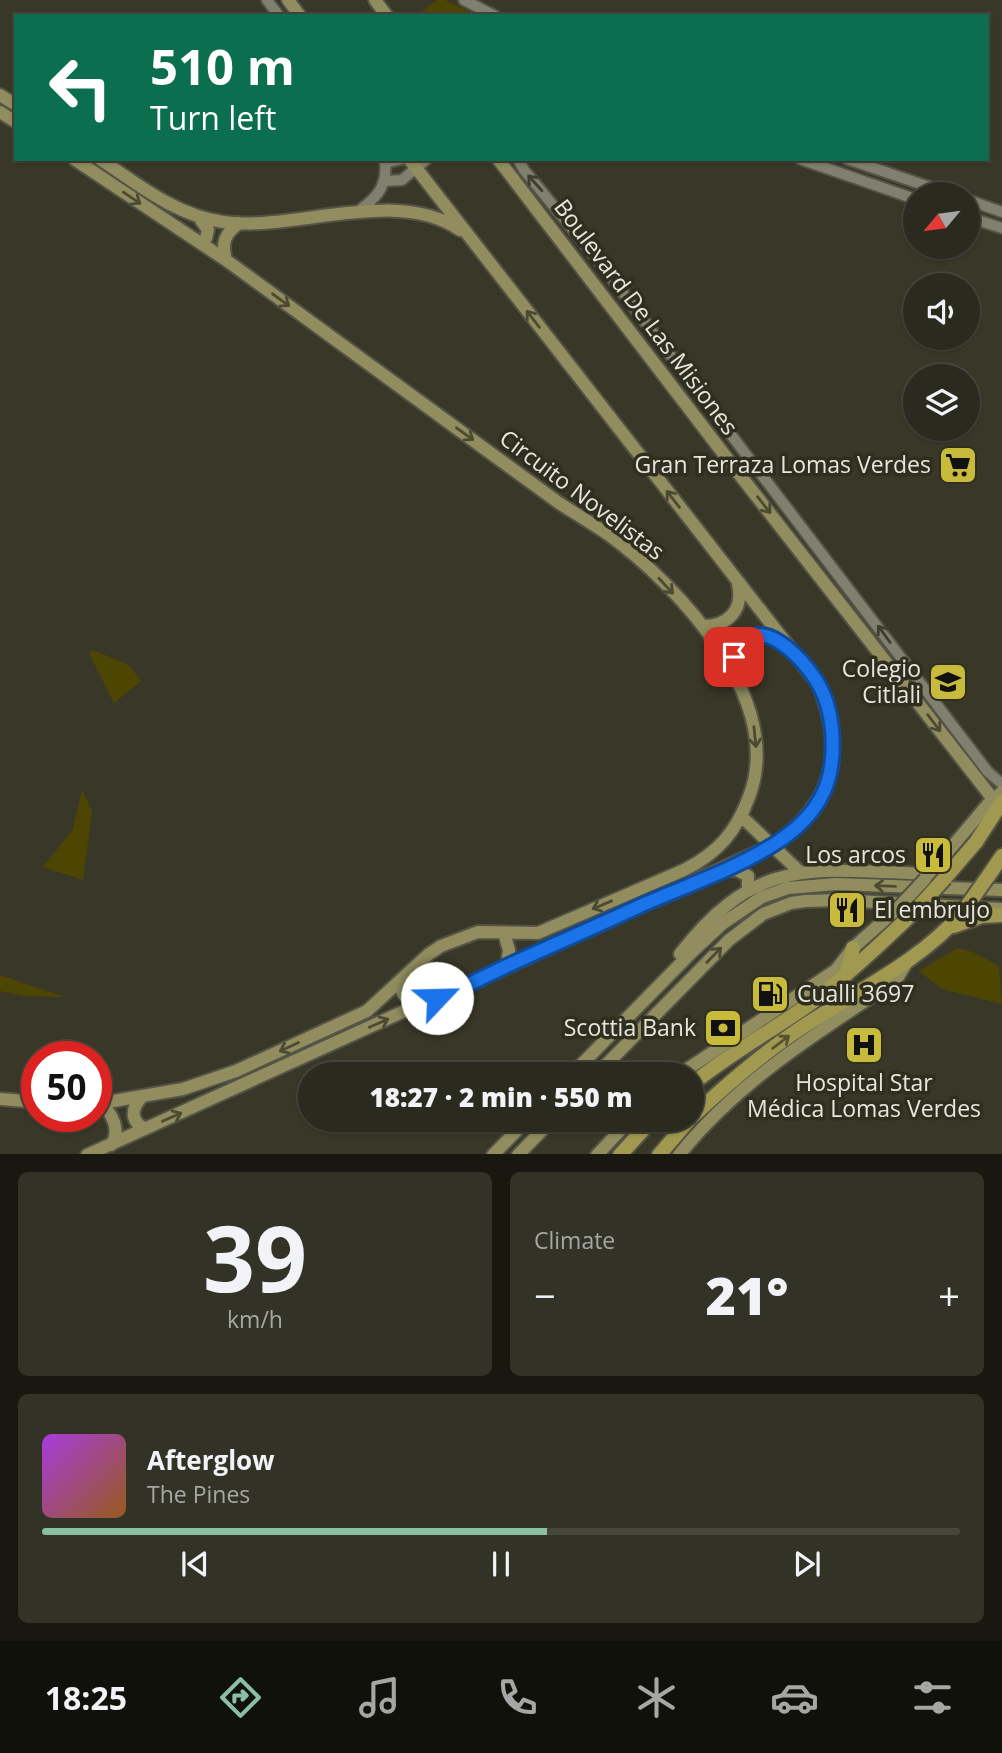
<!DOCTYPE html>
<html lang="en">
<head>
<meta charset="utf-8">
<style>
	:root { --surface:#2b2a1e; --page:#333227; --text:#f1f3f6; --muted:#a6a7a4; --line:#47463c; --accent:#8abfa5 }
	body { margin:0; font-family:"Open Sans",sans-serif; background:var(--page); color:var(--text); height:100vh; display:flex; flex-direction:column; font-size:26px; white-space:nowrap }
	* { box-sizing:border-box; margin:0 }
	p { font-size:23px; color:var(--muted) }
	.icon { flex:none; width:38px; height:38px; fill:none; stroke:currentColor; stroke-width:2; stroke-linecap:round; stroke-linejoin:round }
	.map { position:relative; height:1154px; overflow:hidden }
	.sheet { display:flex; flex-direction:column; gap:18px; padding:18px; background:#181710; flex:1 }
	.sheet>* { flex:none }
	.guide { position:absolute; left:14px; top:14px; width:975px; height:147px; border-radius:0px; box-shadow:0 2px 5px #0004,0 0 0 2px var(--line); background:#0b6e4f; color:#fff; overflow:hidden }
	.needle { width:46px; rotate:241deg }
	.controls { position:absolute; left:903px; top:182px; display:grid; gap:14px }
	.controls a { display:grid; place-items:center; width:77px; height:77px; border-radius:50%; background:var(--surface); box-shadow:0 2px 5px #0004,0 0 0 2px var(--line); font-size:35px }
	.speed { position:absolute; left:21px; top:1041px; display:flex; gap:14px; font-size:35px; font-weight:700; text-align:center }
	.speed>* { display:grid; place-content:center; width:91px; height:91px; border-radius:50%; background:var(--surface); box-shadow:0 2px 5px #0004,0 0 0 2px var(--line); line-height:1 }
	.speed .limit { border:10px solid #d22; background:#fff; color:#111 }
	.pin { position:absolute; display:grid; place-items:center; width:60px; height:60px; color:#fff; margin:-30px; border-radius:14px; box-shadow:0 4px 10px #0006 }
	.me { position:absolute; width:77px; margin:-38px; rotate:66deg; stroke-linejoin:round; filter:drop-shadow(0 0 5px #0008) }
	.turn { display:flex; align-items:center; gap:24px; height:147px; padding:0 21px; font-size:32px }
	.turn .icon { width:91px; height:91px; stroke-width:2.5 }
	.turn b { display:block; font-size:49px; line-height:60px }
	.big { font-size:52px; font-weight:800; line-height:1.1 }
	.sheet .tile { flex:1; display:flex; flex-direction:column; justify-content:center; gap:10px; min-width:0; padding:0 24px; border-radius:10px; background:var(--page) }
	.sheet .dial { align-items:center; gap:0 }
	.dial b { font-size:91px; line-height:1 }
	.song { display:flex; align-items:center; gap:21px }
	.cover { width:84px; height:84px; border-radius:10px; background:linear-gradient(135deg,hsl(280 70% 55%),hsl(30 70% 35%)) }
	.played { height:7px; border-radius:4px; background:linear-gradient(90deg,var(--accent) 55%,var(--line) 55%) }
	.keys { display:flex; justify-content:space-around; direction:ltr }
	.heat { display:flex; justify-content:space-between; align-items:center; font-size:38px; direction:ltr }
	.sheet .tiles { flex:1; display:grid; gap:18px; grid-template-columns:1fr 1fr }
	.tile:last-child { grid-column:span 2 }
	.trip { position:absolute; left:298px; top:1062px; width:406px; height:70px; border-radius:35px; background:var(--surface); box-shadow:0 2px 5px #0004,0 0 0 2px var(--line); font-weight:800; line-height:70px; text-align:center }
	.dock { display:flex; height:112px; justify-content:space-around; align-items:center; background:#11110c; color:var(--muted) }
	.dock .icon { width:49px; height:49px }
	.dock .active { color:var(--accent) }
	.dock b { font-size:32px; color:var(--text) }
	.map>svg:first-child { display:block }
</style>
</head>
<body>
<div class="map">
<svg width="1002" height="1155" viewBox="0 0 1002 1155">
	<rect width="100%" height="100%" fill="#393828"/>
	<!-- green -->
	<path fill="#4c4602" d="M437,0h8l33,16h-62z
		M93,650l36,15 12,16 -27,22 -25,-50z
		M82,789l10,23 -9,68 -40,-13 30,-38z
		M957,948l16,4 26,14 3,38 -60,-15 -23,-18z
		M0,975l65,22 -40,-1 -25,-5z"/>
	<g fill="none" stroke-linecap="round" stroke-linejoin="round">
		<defs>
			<path id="tertiary" d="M267,0l12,16
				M464,0l31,16
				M518,159l6,11 74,90 390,512 14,12
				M800,159l115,40
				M847,159l103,35
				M385,163l17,-4
				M385,181l17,-1 25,-21
				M968,200l34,12
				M357,212c21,-15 31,-26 28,-53
				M968,217l34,11"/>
			<path id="secondary" d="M288,0l12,16
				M375,0l12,16
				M0,95l16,10
				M0,112l16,10
				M74,159l152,101 333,243c17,11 34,21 50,32 71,52 177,166 140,262 -13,35 -31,56 -65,73l-146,63 -60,-1 -37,14 -12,8 -62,57 -131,60 -53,18 -87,15
				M100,159c39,26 75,56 123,63 70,10 175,-36 237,8
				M498,159l238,311 257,329
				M198,216l10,14 -2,8 -4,6
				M226,260c-5,-18 -1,-26 13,-37
				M703,626c25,0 41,-16 35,-42
				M732,672l4,-20 15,-16h18l12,7
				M742,817l58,55
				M725,870h12l11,6v13
				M925,879l63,-75 14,-12
				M504,933l5,17 -2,16
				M680,954c77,-100 135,-84 249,-80
				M399,984l5,11 16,9
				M572,1074l121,-123 29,-27 40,-27 26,-9 48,-4 166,6
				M597,1074l132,-134 34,-26 28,-11 14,-2 34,-1 163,9
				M680,1074l156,-104 17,-22 45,-40
				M142,1097c-11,11 -12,24 3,32
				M0,1099l37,3
				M101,1104c12,10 20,27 10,41
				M87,1155l333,-151 33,-12 320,-147c60,-41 73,-93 45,-161l-409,-525
				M493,1155l34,-35
				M518,1155l34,-35
				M597,1155l33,-35
				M679,1155c57,-71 134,-120 209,-169l10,-9 9,-15"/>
			<path id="primary" d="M989,875l13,-19
				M945,878l31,-36 26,-40
				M954,926l28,-10 20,-1
				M847,974l6,-26
				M691,1085c39,-32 83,-55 124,-85 35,-27 68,-58 100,-89
				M691,1118c33,-31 67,-61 104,-86 55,-38 123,-68 167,-119
				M620,1155l32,-35
				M659,1155l30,-35"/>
		</defs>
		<!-- tertiary casing -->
		<use href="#tertiary" stroke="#535346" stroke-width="14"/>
		<!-- secondary casing -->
		<use href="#secondary" stroke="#535346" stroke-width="16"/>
		<!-- primary casing -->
		<use href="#primary" stroke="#535346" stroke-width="18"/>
		<!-- tertiary -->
		<use href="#tertiary" stroke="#81806f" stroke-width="10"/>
		<!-- secondary -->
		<use href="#secondary" stroke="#918d5f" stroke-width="12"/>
		<!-- primary -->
		<use href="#primary" stroke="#a1994f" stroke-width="14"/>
		<defs>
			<path id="secondary-bridge" d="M898,908l27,-29"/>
			<path id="primary-bridge" d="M915,911l30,-33
				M962,913l27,-38"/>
		</defs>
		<!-- secondary-bridge casing -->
		<use href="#secondary-bridge" stroke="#535346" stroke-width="16" stroke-linecap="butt"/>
		<!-- primary-bridge casing -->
		<use href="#primary-bridge" stroke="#535346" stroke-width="18" stroke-linecap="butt"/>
		<!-- secondary-bridge -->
		<use href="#secondary-bridge" stroke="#918d5f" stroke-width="12"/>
		<!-- primary-bridge -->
		<use href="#primary-bridge" stroke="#a1994f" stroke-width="14"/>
	</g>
	<!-- one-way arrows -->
	<defs><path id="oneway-shaft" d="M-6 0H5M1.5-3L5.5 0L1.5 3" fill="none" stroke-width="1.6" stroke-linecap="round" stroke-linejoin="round" transform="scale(1.75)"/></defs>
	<g stroke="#3f3e2f">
		<use href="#oneway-shaft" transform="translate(535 183) rotate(-132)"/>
		<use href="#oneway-shaft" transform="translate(884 634) rotate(-126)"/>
	</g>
	<g stroke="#4c4a32">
		<use href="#oneway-shaft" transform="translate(132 198) rotate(34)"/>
		<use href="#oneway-shaft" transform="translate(281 300) rotate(36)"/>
		<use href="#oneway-shaft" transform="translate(533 319) rotate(-128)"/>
		<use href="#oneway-shaft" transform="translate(465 434) rotate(36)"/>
		<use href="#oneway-shaft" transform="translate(673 499) rotate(-128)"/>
		<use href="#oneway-shaft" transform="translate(764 505) rotate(52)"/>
		<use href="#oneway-shaft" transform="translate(666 586) rotate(47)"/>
		<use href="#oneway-shaft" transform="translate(934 723) rotate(53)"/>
		<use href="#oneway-shaft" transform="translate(755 737) rotate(84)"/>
		<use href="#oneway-shaft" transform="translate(885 886) rotate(-178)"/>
		<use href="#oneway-shaft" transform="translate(602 905) rotate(157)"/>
		<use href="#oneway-shaft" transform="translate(714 955) rotate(-46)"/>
		<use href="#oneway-shaft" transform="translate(379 1023) rotate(-24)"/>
		<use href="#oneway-shaft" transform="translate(289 1047) rotate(155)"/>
		<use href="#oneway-shaft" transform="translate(172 1117) rotate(-24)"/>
	</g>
	<use stroke="#575330" href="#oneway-shaft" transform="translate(781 1042) rotate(-37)"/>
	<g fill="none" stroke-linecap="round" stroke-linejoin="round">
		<defs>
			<path id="route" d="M437,998c25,-9 48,-22 72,-33 44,-20 88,-39 131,-59 45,-20 94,-36 136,-63 17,-11 34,-26 44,-44 18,-30 16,-83 -1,-114 -15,-27 -65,-80 -85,-28"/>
		</defs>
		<!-- route casing -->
		<use href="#route" stroke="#114b97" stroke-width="18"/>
		<!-- route -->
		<use href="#route" stroke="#1a73e8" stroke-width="12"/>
	</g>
	<!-- icons -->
	<defs>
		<symbol id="supermarket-square" viewBox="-11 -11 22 22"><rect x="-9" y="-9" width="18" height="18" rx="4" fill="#c8bb3b" stroke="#2f2e1f"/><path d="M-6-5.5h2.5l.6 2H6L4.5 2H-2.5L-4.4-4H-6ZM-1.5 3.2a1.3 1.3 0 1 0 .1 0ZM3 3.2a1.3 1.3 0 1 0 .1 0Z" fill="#111"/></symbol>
		<symbol id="school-square" viewBox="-11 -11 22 22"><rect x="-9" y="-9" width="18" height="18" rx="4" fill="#c8bb3b" stroke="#2f2e1f"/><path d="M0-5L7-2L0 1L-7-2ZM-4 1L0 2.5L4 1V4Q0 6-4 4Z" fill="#111"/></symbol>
		<symbol id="restaurant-square" viewBox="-11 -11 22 22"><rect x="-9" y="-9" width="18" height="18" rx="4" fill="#c8bb3b" stroke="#2f2e1f"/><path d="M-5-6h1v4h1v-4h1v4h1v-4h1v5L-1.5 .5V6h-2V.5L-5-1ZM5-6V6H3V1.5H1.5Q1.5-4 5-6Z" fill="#111"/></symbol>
		<symbol id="fuel-square" viewBox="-11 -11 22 22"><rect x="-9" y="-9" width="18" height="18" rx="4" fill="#c8bb3b" stroke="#2f2e1f"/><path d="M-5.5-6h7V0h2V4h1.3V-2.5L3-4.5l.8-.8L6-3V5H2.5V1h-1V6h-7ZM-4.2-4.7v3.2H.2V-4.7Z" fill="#111"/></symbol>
		<symbol id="bank-square" viewBox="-11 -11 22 22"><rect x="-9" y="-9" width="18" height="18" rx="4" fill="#c8bb3b" stroke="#2f2e1f"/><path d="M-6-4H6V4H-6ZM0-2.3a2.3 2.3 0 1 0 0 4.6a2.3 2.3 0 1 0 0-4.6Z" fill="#111"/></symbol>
		<symbol id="hospital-square" viewBox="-11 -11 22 22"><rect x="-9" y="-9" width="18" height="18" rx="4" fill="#c8bb3b" stroke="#2f2e1f"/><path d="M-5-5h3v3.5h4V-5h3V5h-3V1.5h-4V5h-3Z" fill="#111"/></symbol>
	</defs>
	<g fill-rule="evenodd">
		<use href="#supermarket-square" x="936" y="443" width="44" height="44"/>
		<use href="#school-square" x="926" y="660" width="44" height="44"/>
		<use href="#restaurant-square" x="911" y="833" width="44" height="44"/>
		<use href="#restaurant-square" x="825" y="888" width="44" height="44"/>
		<use href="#fuel-square" x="748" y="972" width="44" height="44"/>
		<use href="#bank-square" x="701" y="1006" width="44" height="44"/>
		<use href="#hospital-square" x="842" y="1023" width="44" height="44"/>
	</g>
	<g text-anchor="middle" stroke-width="7" stroke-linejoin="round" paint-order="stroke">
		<!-- street labels -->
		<g font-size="23" fill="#e6e6dc" stroke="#2f2e1f">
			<text transform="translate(646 317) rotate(53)" y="8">Boulevard De Las Misiones</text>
			<text transform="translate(582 495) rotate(37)" y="8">Circuito Novelistas</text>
		</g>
		<!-- poi labels -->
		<g font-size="23" fill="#e6e6dc" stroke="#2f2e1f" text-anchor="end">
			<text x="931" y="473">Gran Terraza Lomas Verdes</text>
			<text x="921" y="677">Colegio<tspan x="921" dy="26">Citlali</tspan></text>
			<text x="906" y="863">Los arcos</text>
			<text x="874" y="918" text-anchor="start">El embrujo</text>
			<text x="797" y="1002" text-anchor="start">Cualli 3697</text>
			<text x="696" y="1036">Scottia Bank</text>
			<text x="864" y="1091" text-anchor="middle">Hospital Star<tspan x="864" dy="26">Médica Lomas Verdes</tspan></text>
		</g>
	</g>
</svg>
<div class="controls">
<a><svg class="needle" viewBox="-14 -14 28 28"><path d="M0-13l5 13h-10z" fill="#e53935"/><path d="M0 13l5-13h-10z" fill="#a6a7a4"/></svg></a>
<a><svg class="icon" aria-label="sound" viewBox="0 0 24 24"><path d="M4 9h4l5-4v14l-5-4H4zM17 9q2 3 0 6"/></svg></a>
<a><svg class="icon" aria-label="layers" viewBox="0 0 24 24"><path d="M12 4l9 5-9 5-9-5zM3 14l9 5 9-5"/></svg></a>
</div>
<div class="speed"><div class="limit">50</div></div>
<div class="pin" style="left:734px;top:657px;background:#d93025"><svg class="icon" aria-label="arrive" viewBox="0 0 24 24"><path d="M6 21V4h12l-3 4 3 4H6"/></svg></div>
<svg class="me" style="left:437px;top:998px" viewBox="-20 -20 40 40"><circle r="19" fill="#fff"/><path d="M0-13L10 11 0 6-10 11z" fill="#1a73e8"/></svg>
<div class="trip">18:27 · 2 min · 550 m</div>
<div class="guide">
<div class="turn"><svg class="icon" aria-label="left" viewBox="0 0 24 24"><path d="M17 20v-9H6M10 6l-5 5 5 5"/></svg><div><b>510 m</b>Turn left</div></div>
</div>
</div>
<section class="sheet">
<div class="tiles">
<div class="tile dial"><b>39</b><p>km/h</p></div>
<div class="tile"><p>Climate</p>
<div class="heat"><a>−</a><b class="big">21°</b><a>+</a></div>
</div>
<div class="tile">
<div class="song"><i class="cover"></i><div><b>Afterglow</b><p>The Pines</p></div></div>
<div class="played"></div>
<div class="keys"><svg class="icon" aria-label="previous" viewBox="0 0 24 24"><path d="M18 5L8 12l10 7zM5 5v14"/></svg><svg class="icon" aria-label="pause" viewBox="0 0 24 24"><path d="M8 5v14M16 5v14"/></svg><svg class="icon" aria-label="next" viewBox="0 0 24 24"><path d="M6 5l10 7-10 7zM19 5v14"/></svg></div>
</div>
</div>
</section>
<nav class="dock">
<b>18:25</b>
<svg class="icon active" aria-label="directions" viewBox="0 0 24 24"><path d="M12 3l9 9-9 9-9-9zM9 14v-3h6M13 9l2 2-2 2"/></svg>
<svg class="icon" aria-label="music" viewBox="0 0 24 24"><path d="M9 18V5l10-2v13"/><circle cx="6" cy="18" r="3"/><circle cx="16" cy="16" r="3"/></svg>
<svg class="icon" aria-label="phone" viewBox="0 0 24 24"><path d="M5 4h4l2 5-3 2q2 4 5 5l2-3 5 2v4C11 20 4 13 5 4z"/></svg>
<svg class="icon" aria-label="climate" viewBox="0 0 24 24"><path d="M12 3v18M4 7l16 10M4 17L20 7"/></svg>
<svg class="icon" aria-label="car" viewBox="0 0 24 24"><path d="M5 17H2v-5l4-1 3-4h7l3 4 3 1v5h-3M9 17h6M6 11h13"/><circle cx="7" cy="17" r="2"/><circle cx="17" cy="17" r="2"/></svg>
<svg class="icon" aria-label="filters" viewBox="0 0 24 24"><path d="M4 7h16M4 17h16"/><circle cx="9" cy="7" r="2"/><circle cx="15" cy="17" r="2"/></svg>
</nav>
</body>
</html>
